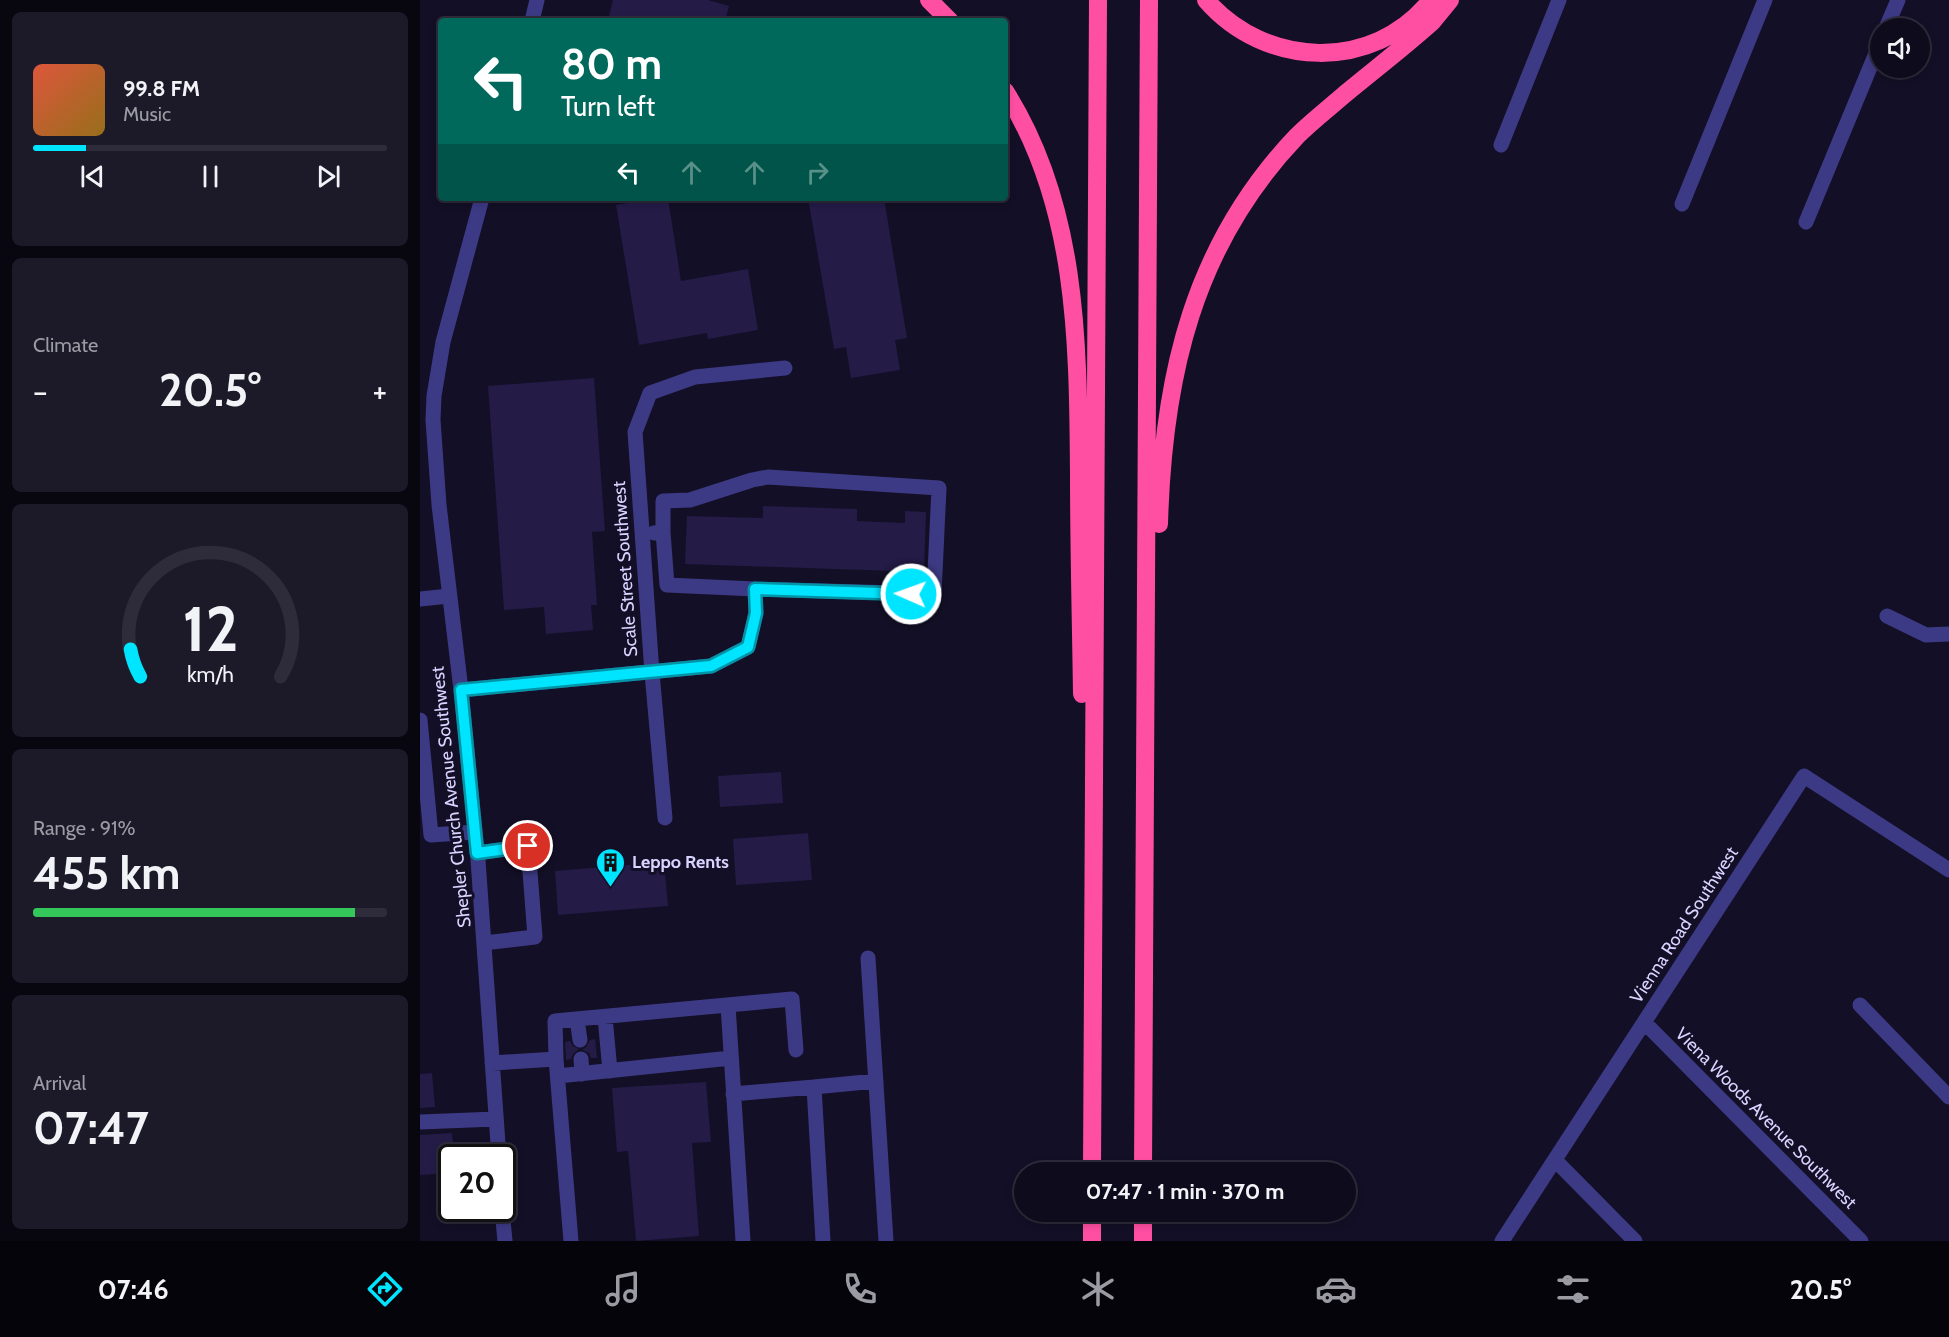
<!DOCTYPE html>
<html lang="en">
<head>
<meta charset="utf-8">
<style>
	:root { --surface:#0e0b1c; --page:#1c1929; --text:#f1f3f6; --muted:#9b9ba3; --line:#2e2b3b; --accent:#00e5ff }
	body { margin:0; font-family:Cabin,sans-serif; background:var(--page); color:var(--text); height:100vh; display:flex; flex-direction:column; font-size:22px; white-space:nowrap }
	* { box-sizing:border-box; margin:0 }
	p { font-size:20px; color:var(--muted) }
	.icon { flex:none; width:33px; height:33px; fill:none; stroke:currentColor; stroke-width:2; stroke-linecap:round; stroke-linejoin:round }
	.map { position:relative; flex:1; overflow:hidden }
	.panel { display:flex; flex-direction:column; gap:12px; padding:12px; background:#08060f; width:420px }
	.panel>* { flex:none }
	.guide { position:absolute; left:18px; top:18px; width:570px; height:183px; border-radius:6px; box-shadow:0 3px 9px #0003,0 0 0 2px var(--line); background:#00695c; color:#fff; overflow:hidden }
	.tools { position:absolute; left:1450px; top:18px; display:grid; gap:12px }
	.tools a { display:grid; place-items:center; width:60px; height:60px; border-radius:50%; background:var(--surface); box-shadow:0 3px 9px #0003,0 0 0 2px var(--line); font-size:30px }
	.speed { position:absolute; left:18px; top:1144px; display:flex; gap:12px; font-size:30px; font-weight:700; text-align:center }
	.speed>* { display:grid; place-content:center; width:78px; height:78px; border-radius:50%; background:var(--surface); box-shadow:0 3px 9px #0003,0 0 0 2px var(--line); line-height:1 }
	.speed .limit { border:3px solid #111; border-radius:9px; background:#fff; color:#111 }
	.pin { position:absolute; display:grid; place-items:center; width:51px; height:51px; color:#fff; margin:-26px; border:3px solid #fff; border-radius:50%; box-shadow:0 2px 6px #0007 }
	.me { position:absolute; width:66px; margin:-33px; rotate:272deg; stroke-linejoin:round; filter:drop-shadow(0 0 4px #0008) }
	.turn { display:flex; align-items:center; gap:21px; height:126px; padding:0 24px; font-size:27px }
	.turn .icon { width:78px; height:78px; stroke-width:2.5 }
	.turn b { display:block; font-size:42px; line-height:51px }
	.lanes { display:flex; align-items:center; height:57px; padding:0 24px; background:#0003; justify-content:center; gap:30px; direction:ltr }
	.lanes .off { opacity:.35 }
	.big { font-size:45px; font-weight:800; line-height:1.1 }
	.panel .card { flex:1; display:flex; flex-direction:column; justify-content:center; gap:9px; min-width:0; padding:0 21px; border-radius:9px; background:var(--page) }
	.panel .dial { align-items:center; gap:0 }
	.dial svg { height:156px; overflow:visible; fill:none; stroke:var(--line); stroke-width:7; stroke-linecap:round; text-anchor:middle }
	.dial text { fill:var(--text); stroke:none }
	.song { display:flex; align-items:center; gap:18px }
	.cover { width:72px; height:72px; border-radius:9px; background:linear-gradient(135deg,hsl(10 70% 55%),hsl(40 70% 35%)) }
	.played { height:6px; border-radius:3px; background:linear-gradient(90deg,var(--accent) 15%,var(--line) 15%) }
	.keys { display:flex; justify-content:space-around; direction:ltr }
	.heat { display:flex; justify-content:space-between; align-items:center; font-size:33px; direction:ltr }
	.charge { height:9px; border-radius:4px; background:linear-gradient(90deg,#34c759 91%,var(--line) 0) }
	.trip { position:absolute; left:594px; top:1162px; width:342px; height:60px; border-radius:30px; background:var(--surface); box-shadow:0 3px 9px #0003,0 0 0 2px var(--line); font-weight:800; line-height:60px; text-align:center }
	.tab-bar { display:flex; height:96px; justify-content:space-around; align-items:center; background:#06040b; color:var(--muted) }
	.tab-bar .icon { width:42px; height:42px }
	.tab-bar .on { color:var(--accent) }
	.tab-bar b { font-size:27px; color:var(--text) }
	main { display:flex; flex:1; min-height:0 }
	.map>svg:first-child { display:block }
</style>
</head>
<body>
<main>
<section class="panel">
<div class="card">
<div class="song"><i class="cover"></i><div><b>99.8 FM</b><p>Music</p></div></div>
<div class="played"></div>
<div class="keys"><svg class="icon" aria-label="previous" viewBox="0 0 24 24"><path d="M18 5L8 12l10 7zM5 5v14"/></svg><svg class="icon" aria-label="pause" viewBox="0 0 24 24"><path d="M8 5v14M16 5v14"/></svg><svg class="icon" aria-label="next" viewBox="0 0 24 24"><path d="M6 5l10 7-10 7zM19 5v14"/></svg></div>
</div>
<div class="card"><p>Climate</p>
<div class="heat"><a>−</a><b class="big">20.5°</b><a>+</a></div>
</div>
<div class="card dial"><svg viewBox="0 0 100 80">
<path d="M14 69A42 42 0 1 1 86 69"/>
<path d="M14 69A42 42 0 0 1 9 55" stroke="#00e5ff"/>
<text x="50" y="56" font-size="32" font-weight="700">12</text>
<text x="50" y="72" font-size="11">km/h</text>
</svg></div>
<div class="card"><p>Range · 91%</p><b class="big">455 km</b><div class="charge"></div></div>
<div class="card"><p>Arrival</p><b class="big">07:47</b></div>
</section>
<div class="map">
<svg width="1529" height="1241" viewBox="0 0 1529 1241">
	<rect width="100%" height="100%" fill="#130f26"/>
	<!-- building -->
	<path fill="#241b47" d="M193,0h95l21,6 -4,15h-98l-18,-5z
		M237,198h11l13,83 67,-12 10,61 -50,9 -1,-6 -68,12 -23,-140z
		M388,198h76l23,140 -12,2 5,30 -49,8 -5,-31 -12,2z
		M174,378l11,153 -13,1 5,73h-6l2,25 -47,4 -2,-27 -40,3 -16,-224z
		M343,506l94,3v12l48,2v-12l21,1 -2,60 -239,-8 2,-48 76,2z
		M361,772l2,31 -63,4 -2,-31z
		M388,833l4,47 -76,5 -3,-46z
		M244,862l4,44 -110,9 -3,-44z
		M175,1039l2,19h-6l-2,-5 -7,-3 4,-3 4,-7z
		M150,1041l3,5 6,3 -6,5 -2,5 -5,1 -1,-18z
		M12,1073l3,34 -15,1v-34z
		M286,1082l5,60 -19,1 7,93 -63,5 -8,-90 -11,1 -5,-64z
		M32,1133l2,25h-2v15l-32,2v-40z"/>
	<g fill="none" stroke-linecap="round" stroke-linejoin="round">
		<!-- minor -->
		<path stroke="#3d3a85" stroke-width="15" d="M112,21l5,-21
			M1466,28l12,-28
			M1081,145l58,-145
			M62,198l-39,144 -9,54 -1,24 6,85 22,185 17,170 21,298
			M1262,204l83,-204
			M1386,222l75,-181
			M243,532v-31l27,-1 62,-20 16,-3 171,11 -5,106 -179,-5
			M0,599l29,-3
			M1467,616l39,19 23,-1
			M41,690l250,-24 37,-19 8,-34 -1,-24 -88,-4 -4,-53 -9,1
			M0,720l11,115 44,-3
			M245,818l-13,-145 -17,-241 15,-39 45,-16 90,-9
			M57,853l51,-7 7,91 -51,6
			M448,958l18,283
			M308,1005l15,236
			M1440,1005l89,92
			M185,1017l5,54
			M157,1019l3,21
			M1224,1022l217,219
			M136,1059l-1,-38 237,-22 4,51
			M161,1059l1,15
			M72,1063l64,-4 15,182
			M138,1076l173,-18
			M394,1087l62,-6
			M313,1094l81,-7 9,154
			M0,1122l76,-3
			M1135,1160l80,81
			M82,1209l3,32
			M1082,1241l302,-465 145,94"/>
		<!-- highway -->
		<path stroke="#ff4fa3" stroke-width="18" d="M509,0l21,21
			M786,0c59,68 167,73 225,0
			M585,91c73,115 73,252 74,384 0,73 2,146 3,219
			M739,524c4,-147 34,-279 138,-388 15,-15 32,-28 48,-42 29,-24 59,-47 87,-72l18,-22
			M672,1173l6,-1173
			M723,1173l6,-1173
			M672,1241v-29
			M723,1241v-29"/>
	</g>
	<g fill="none" stroke-linecap="round" stroke-linejoin="round">
		<defs>
			<path id="route" d="M108,846l-51,7 -16,-163 250,-24 37,-19 8,-34 -1,-24 156,5"/>
		</defs>
		<!-- route casing -->
		<use href="#route" stroke="#0095a6" stroke-width="15"/>
		<!-- route -->
		<use href="#route" stroke="#00e5ff" stroke-width="10"/>
	</g>
	<!-- icons -->
	<defs>
		<symbol id="building-pin" viewBox="-11 -11 22 30"><path d="M0 17L-7.5 6A9.5 9.5 0 1 1 7.5 6Z" fill="#00e5ff" stroke="#130f26"/><path d="M-4-6H4V6H1V3H-1V6H-4ZM-2.5-4.3h1.7v1.8h-1.7ZM.8-4.3h1.7v1.8H.8ZM-2.5-1h1.7V.8h-1.7ZM.8-1h1.7V.8H.8Z" fill="#111"/></symbol>
	</defs>
	<g fill-rule="evenodd">
		<use href="#building-pin" x="174" y="846" width="33" height="45"/>
	</g>
	<g text-anchor="middle" stroke-width="6" stroke-linejoin="round" paint-order="stroke">
		<!-- street labels -->
		<g font-size="18" fill="#d9d4ff" stroke="#130f26">
			<text transform="translate(205 569) rotate(-94)" y="6">Scale Street Southwest</text>
			<text transform="translate(31 797) rotate(-96)" y="6">Shepler Church Avenue Southwest</text>
			<text transform="translate(1264 925) rotate(-57)" y="6">Vienna Road Southwest</text>
			<text transform="translate(1346 1118) rotate(45)" y="6">Viena Woods Avenue Southwest</text>
		</g>
		<!-- poi labels -->
		<g font-size="18" font-weight="bold" fill="#d9d4ff" stroke="#130f26" text-anchor="start">
			<text x="212" y="868">Leppo Rents</text>
		</g>
	</g>
</svg>
<div class="tools">
<a><svg class="icon" aria-label="sound" viewBox="0 0 24 24"><path d="M4 9h4l5-4v14l-5-4H4zM17 9q2 3 0 6"/></svg></a>
</div>
<div class="speed"><div class="limit">20</div></div>
<div class="pin" style="left:108px;top:846px;background:#d93025"><svg class="icon" aria-label="arrive" viewBox="0 0 24 24"><path d="M6 21V4h12l-3 4 3 4H6"/></svg></div>
<svg class="me" style="left:491px;top:594px" viewBox="-20 -20 40 40"><circle r="17" fill="#00e5ff" stroke="#fff" stroke-width="3"/><path d="M0-11L8 9 0 5-8 9z" fill="#fff"/></svg>
<div class="trip">07:47 · 1 min · 370 m</div>
<div class="guide">
<div class="turn"><svg class="icon" aria-label="left" viewBox="0 0 24 24"><path d="M17 20v-9H6M10 6l-5 5 5 5"/></svg><div><b>80 m</b>Turn left</div></div>
<div class="lanes"><svg class="icon" aria-label="left" viewBox="0 0 24 24"><path d="M17 20v-9H6M10 6l-5 5 5 5"/></svg><svg class="icon off" aria-label="ahead" viewBox="0 0 24 24"><path d="M12 20V5M6 11l6-6 6 6"/></svg><svg class="icon off" aria-label="ahead" viewBox="0 0 24 24"><path d="M12 20V5M6 11l6-6 6 6"/></svg><svg class="icon off" aria-label="right" viewBox="0 0 24 24"><path d="M7 20v-9h11M14 6l5 5-5 5"/></svg></div>
</div>
</div>
</main>
<nav class="tab-bar">
<b>07:46</b>
<svg class="icon on" aria-label="directions" viewBox="0 0 24 24"><path d="M12 3l9 9-9 9-9-9zM9 14v-3h6M13 9l2 2-2 2"/></svg>
<svg class="icon" aria-label="music" viewBox="0 0 24 24"><path d="M9 18V5l10-2v13"/><circle cx="6" cy="18" r="3"/><circle cx="16" cy="16" r="3"/></svg>
<svg class="icon" aria-label="phone" viewBox="0 0 24 24"><path d="M5 4h4l2 5-3 2q2 4 5 5l2-3 5 2v4C11 20 4 13 5 4z"/></svg>
<svg class="icon" aria-label="climate" viewBox="0 0 24 24"><path d="M12 3v18M4 7l16 10M4 17L20 7"/></svg>
<svg class="icon" aria-label="car" viewBox="0 0 24 24"><path d="M5 17H2v-5l4-1 3-4h7l3 4 3 1v5h-3M9 17h6M6 11h13"/><circle cx="7" cy="17" r="2"/><circle cx="17" cy="17" r="2"/></svg>
<svg class="icon" aria-label="filters" viewBox="0 0 24 24"><path d="M4 7h16M4 17h16"/><circle cx="9" cy="7" r="2"/><circle cx="15" cy="17" r="2"/></svg>
<b>20.5°</b>
</nav>
</body>
</html>
